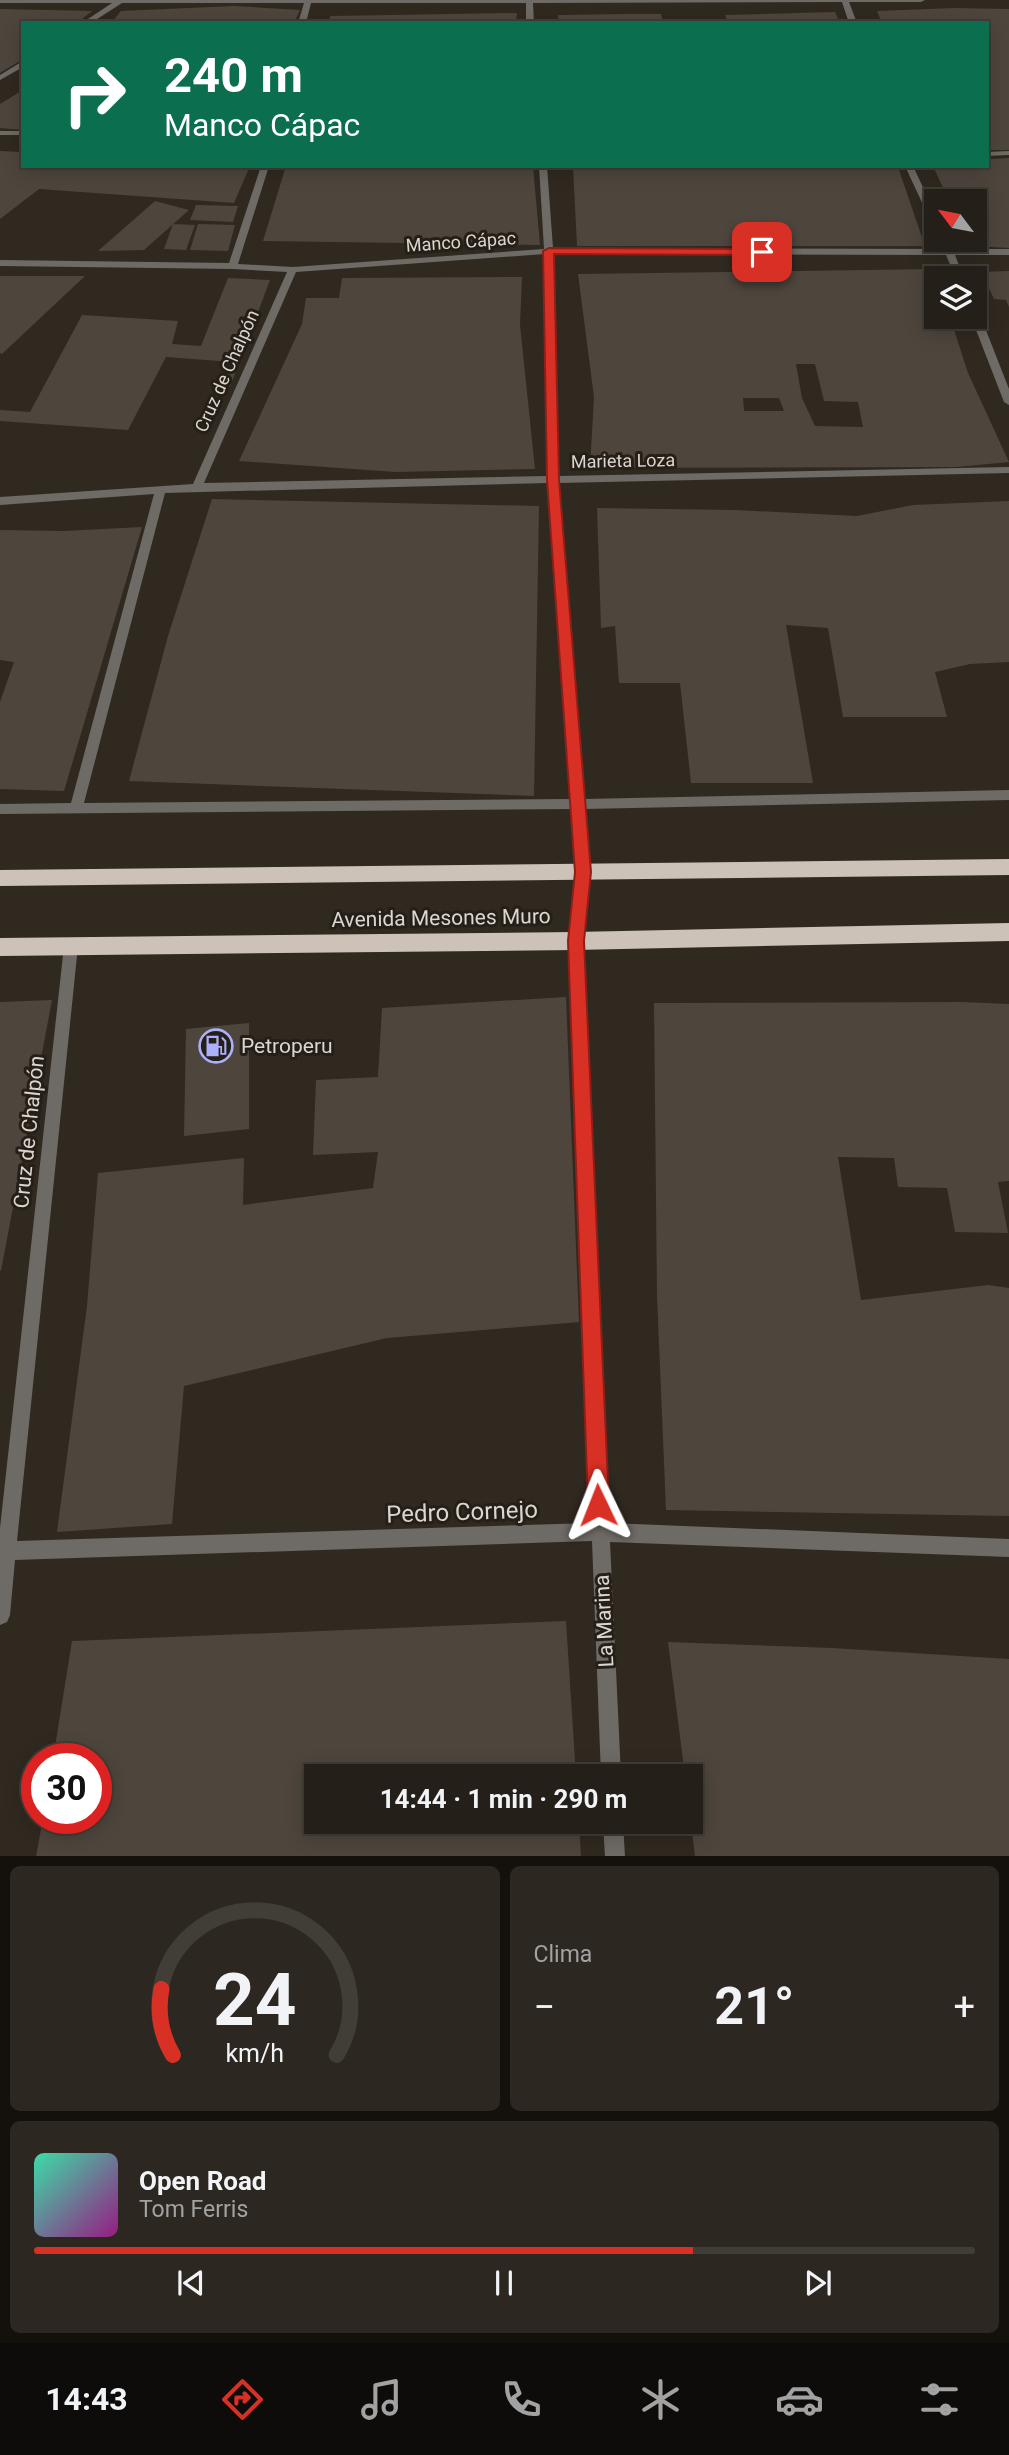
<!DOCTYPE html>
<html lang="es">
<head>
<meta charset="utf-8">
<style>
	:root { --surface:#241f18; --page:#2c2721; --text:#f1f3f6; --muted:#a3a2a2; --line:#413d37; --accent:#d93025 }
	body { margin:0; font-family:Roboto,sans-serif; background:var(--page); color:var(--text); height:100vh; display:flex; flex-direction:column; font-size:26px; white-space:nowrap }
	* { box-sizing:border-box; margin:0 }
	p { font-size:23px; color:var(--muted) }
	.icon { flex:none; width:38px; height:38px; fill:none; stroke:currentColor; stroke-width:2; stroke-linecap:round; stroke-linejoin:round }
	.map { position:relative; height:1856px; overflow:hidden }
	.side { display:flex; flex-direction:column; gap:10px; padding:10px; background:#14110d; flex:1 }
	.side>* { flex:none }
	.banner { position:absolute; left:21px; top:21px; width:968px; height:147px; border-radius:0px; box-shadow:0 4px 18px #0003,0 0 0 2px var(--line); background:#0b6e4f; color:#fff; overflow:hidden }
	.needle { width:46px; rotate:302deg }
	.fabs { position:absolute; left:924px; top:189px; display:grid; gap:14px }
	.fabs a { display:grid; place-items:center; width:63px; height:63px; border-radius:0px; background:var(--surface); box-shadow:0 4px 18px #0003,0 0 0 2px var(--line); font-size:35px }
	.speed { position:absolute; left:21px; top:1743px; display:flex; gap:14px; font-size:35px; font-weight:700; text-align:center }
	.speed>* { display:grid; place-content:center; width:91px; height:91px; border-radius:50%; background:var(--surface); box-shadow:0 4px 18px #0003,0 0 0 2px var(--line); line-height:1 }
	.speed .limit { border:10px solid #d22; background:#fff; color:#111 }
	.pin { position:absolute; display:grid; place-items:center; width:60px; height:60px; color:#fff; margin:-30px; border-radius:14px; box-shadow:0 4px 10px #0006 }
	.me { position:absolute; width:77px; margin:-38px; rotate:358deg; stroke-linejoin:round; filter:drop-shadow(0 0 5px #0008) }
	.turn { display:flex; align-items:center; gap:24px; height:147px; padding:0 28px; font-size:32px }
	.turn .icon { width:91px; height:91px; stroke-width:2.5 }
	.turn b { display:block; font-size:49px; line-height:60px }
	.big { font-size:52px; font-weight:700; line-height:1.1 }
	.side .tile { flex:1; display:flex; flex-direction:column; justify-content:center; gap:10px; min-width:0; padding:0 24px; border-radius:10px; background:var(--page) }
	.side .dial { align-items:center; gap:0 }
	.dial svg { height:182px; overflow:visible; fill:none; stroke:var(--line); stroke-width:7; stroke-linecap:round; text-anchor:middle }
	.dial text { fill:var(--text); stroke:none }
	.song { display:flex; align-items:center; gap:21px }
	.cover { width:84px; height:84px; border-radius:10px; background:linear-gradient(135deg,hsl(160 70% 55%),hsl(310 70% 35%)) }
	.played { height:7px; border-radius:4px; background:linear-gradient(90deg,var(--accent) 70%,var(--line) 70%) }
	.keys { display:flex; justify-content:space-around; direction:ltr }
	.heat { display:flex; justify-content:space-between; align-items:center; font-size:38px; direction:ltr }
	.side .tiles { flex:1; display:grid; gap:10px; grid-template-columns:1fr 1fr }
	.tile:last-child { grid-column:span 2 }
	.trip { position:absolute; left:304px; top:1764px; width:399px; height:70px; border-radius:0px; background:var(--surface); box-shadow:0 4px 18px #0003,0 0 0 2px var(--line); font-weight:700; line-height:70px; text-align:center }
	.dock { display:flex; height:112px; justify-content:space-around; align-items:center; background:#0e0c0a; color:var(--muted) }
	.dock .icon { width:49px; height:49px }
	.dock .on { color:var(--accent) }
	.dock b { font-size:32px; color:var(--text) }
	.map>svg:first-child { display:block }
</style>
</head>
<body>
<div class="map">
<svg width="1009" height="1857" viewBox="0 0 1009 1857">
	<rect width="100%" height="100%" fill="#302920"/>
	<!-- building -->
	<path fill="#4e463d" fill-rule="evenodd" d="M234,6l66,4 -6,13h-183l10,-12z
		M954,8l55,1v141h-22v-127h-105l-5,-12z
		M0,9l92,2 -15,12h-54v36l-23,14z
		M835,12l5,11h-112l-3,-8z
		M517,13l-1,10h-187l1,-7z
		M627,14h34l2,9h-104l-1,-8z
		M23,90v40l-23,-2v-24z
		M0,151l23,1v14h227l-16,37 -195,-14 -39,30z
		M1009,158v90l-35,-2 -3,-6h4v-39h-26l-16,-35h54v-7z
		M286,166h247l7,79 -277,-4z
		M573,166h263l1,3 62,1 26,76h-348z
		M155,201l34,9 -45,40 -46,1z
		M196,205l42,1 -5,16 -43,-2z
		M173,224l22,1 -9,25 -22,-1z
		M198,224l37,1 -7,26 -38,-1z
		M936,269l3,9h-3v39h14l18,56 41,89 -52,5 -367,1 4,-71 -16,-123zM796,364h19l9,37 34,1 5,25 -48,-1 -13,-28zM743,398h36l5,13h-40z
		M1009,271v36l-3,-7 -12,-1 -13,-27z
		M0,276h85l-83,78 -2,-1z
		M522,277l-2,48 15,144 -139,3 -157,-11 63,-137 4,-26h33l3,-20z
		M228,278l42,2 -40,107 -6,-3 8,-22 -66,-5 -38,73 -128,-9v-11l30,2 52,-97 96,6 -6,23 29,2z
		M212,499l327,7 -5,290 -405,-15 39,-145z
		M1009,501v161l-39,2 -35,8 12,45h-104l-15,-89 -42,-3 27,158h-122l-11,-100h-61l-4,-57 -14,2 -4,-120 138,2 122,6 56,-11z
		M142,527l-78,264 -64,-2v-87l14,-40 -14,-2v-130l64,1z
		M566,997l13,325 -192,16 -203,48 -12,138 -115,8 30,-226 11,-133 146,-15 -1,47 130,-17 5,-36 -65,3 3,-75 62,-3 4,-69z
		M52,1000l-51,271 -1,-1v-268z
		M961,1002l48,2v177l-11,1 10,51 -53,-1 -8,-44 -49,-1 -4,-29 -56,-1 23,143 127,-15 21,3v228l-343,-6 -9,-214 -3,-293z
		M249,1023v106l-65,7 2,-107z
		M566,1621l10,155h-259v46h262l2,35h-545l7,-39h53v-59h-43l19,-118z
		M668,1642l164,6 177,11v198h-314l-4,-35v-46h-6z"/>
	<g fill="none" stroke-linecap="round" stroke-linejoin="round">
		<!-- street -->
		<path fill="#6e6a65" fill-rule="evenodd" d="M0,0h925l-4,2h-72l8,21h-8l-7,-21 -309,1 1,20h-8v-20h-215l-5,20h-8l6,-20h-182l-31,20h-9l30,-20h-112z
			M23,61v6l-23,13v-5z
			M0,131h23v4h-23z
			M1009,151v4l-22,1v-4z
			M261,166h8l-31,98 55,3 251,-18 -5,-83h8l6,82 390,1 -3,-9h8l4,9h57v6h-54l9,23h-8l-10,-23 -392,-1 4,222 451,-9v6l-450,10 25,316 425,-9v10l-424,9 5,63 -8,69 27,582 400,16v18l-399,-15 11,234h-20l-9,-235 -577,19 -5,55 -3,7 -7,3v-97l64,-582 2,-4 5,-2 5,2 2,4 -61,595 574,-18 -23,-582 8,-69 -4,-63 -572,5v-10l71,-1 83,-309 -154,11v-8l193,-13 94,-212 -54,-3 -233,-3v-6l229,3zM545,254l3,222 -344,7 92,-211zM548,483l23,316 -487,4 81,-310z
			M905,166h8l23,49v12l-4,-3z
			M975,312l5,3 29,74v16l-5,-3 -33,-85h4z
			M603,1822h20l2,35h-20z"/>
		<!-- highway -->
		<path fill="#ccc2b7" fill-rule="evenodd" d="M1009,859v16l-1009,11v-16z
			M1009,923v18l-434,9 -575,6v-18l575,-6z"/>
	</g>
	<!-- route -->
	<path fill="#d93025" stroke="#8d1f18" stroke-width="2" d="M549,248l213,1 6,3 -6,3 -208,-1 5,226 32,392 -7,69 25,564 -3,7 -8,3 -7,-3 -3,-7 -20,-564 7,-69 -28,-392 -4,-229z"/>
	<!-- icons -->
	<defs>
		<symbol id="fuel-ring" viewBox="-11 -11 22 22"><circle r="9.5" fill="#261f17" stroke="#aab0fb" stroke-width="1.5"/><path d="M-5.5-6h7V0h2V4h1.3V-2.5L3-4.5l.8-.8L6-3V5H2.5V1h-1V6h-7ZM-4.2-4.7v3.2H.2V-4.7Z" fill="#aab0fb"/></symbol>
	</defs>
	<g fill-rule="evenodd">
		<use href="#fuel-ring" x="197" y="1027" width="38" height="38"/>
	</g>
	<g text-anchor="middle" stroke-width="6" stroke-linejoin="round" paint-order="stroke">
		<!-- far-street labels -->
		<g font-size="18" fill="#dbd6d0" stroke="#261f17">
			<text transform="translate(461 242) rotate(-4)" y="6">Manco Cápac</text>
			<text transform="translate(227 371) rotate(-66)" y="6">Cruz de Chalpón</text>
			<text transform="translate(623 461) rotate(-1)" y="6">Marieta Loza</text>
		</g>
		<!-- street labels -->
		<g font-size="21" fill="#dbd6d0" stroke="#261f17">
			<text transform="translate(441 918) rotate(-1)" y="7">Avenida Mesones Muro</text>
			<text transform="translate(29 1132) rotate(-84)" y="7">Cruz de Chalpón</text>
			<text transform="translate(604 1621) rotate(-93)" y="7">La Marina</text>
		</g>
		<!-- poi labels -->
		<g font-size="21" fill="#dbd6d0" stroke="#261f17" text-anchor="start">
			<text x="241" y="1053">Petroperu</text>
		</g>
		<!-- near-street labels -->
		<g font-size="24" fill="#dbd6d0" stroke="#261f17">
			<text transform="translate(462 1512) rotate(-2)" y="8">Pedro Cornejo</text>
		</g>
	</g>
</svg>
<div class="fabs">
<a><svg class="needle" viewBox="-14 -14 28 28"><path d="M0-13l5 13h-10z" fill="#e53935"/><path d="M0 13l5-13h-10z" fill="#a3a2a2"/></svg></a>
<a><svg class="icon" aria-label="layers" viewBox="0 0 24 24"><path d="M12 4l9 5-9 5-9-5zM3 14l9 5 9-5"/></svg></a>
</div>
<div class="speed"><div class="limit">30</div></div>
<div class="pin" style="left:762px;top:252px;background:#d93025"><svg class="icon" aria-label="arrive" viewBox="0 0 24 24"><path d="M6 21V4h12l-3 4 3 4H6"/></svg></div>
<svg class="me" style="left:598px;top:1505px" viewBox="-20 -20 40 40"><path d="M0-17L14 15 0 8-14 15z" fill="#d93025" stroke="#fff" stroke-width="4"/></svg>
<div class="trip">14:44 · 1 min · 290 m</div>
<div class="banner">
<div class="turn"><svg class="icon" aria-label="right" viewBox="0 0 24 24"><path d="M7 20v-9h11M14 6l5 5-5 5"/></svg><div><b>240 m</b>Manco Cápac</div></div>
</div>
</div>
<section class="side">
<div class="tiles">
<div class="tile dial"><svg viewBox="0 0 100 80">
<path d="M14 69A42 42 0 1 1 86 69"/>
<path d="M14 69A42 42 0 0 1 9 40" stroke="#d93025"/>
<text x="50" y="56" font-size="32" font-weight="700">24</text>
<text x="50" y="72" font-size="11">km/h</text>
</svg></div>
<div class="tile"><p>Clima</p>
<div class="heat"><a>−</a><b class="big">21°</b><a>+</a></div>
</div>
<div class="tile">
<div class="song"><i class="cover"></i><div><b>Open Road</b><p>Tom Ferris</p></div></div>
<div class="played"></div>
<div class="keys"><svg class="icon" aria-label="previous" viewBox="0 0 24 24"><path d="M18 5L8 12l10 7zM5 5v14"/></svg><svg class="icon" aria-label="pause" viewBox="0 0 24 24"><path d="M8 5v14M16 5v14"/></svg><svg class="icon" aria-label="next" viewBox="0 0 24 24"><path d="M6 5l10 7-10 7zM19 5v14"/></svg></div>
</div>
</div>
</section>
<nav class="dock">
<b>14:43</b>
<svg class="icon on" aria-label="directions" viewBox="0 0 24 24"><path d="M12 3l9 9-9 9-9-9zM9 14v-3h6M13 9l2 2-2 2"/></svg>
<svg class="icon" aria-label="music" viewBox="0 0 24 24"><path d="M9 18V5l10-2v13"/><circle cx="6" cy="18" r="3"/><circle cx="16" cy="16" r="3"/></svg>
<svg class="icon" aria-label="phone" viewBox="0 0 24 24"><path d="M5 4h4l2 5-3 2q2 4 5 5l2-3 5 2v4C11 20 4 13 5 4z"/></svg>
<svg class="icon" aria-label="climate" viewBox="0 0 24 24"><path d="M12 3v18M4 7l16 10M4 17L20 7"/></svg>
<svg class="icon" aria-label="car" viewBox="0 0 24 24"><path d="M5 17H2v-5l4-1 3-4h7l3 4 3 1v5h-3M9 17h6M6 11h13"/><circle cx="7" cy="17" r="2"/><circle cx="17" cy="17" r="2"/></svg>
<svg class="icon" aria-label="filters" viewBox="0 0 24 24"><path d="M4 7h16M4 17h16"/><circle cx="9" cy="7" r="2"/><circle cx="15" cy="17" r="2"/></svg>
</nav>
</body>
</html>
